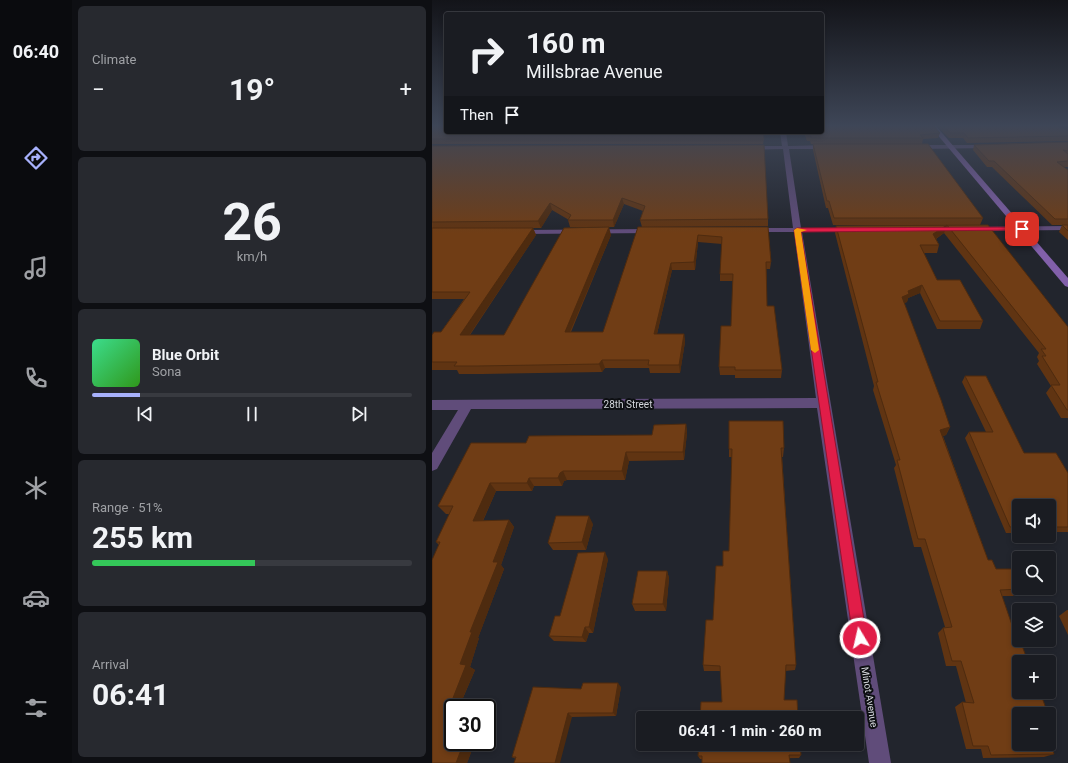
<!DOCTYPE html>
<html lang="en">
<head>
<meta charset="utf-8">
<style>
	:root { --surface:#1a1c22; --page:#27292f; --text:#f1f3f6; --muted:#9fa1a5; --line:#383a40; --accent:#a7b1fc }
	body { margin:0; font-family:Roboto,sans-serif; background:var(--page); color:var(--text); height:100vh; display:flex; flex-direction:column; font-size:15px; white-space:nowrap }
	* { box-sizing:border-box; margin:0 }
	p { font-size:13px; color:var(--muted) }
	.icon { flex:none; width:22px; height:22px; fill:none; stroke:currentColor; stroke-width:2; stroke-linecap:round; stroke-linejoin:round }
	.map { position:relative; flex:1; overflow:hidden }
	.sheet { display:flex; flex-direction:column; gap:6px; padding:6px; background:#0e0f13; width:360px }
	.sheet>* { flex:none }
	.guide { position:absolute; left:12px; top:12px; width:380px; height:122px; border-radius:4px; box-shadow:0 2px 6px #0003,0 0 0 1px var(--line); background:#1a1c22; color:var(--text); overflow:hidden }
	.fabs { position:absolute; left:580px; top:499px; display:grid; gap:8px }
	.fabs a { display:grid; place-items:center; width:44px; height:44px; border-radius:4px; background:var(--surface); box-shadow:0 2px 6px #0003,0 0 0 1px var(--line); font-size:20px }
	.speed { position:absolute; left:12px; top:699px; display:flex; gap:8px; font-size:20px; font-weight:700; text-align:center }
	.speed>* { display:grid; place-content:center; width:52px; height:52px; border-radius:50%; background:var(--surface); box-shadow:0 2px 6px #0003,0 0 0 1px var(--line); line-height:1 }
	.speed .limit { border:2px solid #111; border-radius:6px; background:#fff; color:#111 }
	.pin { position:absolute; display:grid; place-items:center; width:34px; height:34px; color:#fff; margin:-17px; border-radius:8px; box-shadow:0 2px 6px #0006 }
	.me { position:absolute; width:44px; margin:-22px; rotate:351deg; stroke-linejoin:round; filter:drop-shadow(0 0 3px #0008) }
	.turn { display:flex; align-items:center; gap:14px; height:84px; padding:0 16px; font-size:18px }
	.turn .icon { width:52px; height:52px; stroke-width:2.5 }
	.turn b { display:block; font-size:28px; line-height:34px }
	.then { display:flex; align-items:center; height:38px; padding:0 16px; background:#0003; gap:8px; font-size:15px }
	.big { font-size:30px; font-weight:700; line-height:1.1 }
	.sheet .card { flex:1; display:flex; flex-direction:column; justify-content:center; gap:6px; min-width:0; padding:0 14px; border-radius:6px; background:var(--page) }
	.sheet .dial { align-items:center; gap:0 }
	.dial b { font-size:52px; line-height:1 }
	.song { display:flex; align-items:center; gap:12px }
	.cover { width:48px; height:48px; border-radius:6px; background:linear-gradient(135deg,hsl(150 70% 55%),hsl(110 70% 35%)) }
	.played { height:4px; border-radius:2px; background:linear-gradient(90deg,var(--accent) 15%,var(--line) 15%) }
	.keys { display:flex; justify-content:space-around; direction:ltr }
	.heat { display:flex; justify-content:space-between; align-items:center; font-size:22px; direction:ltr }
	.charge { height:6px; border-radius:3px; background:linear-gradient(90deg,#34c759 51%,var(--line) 0) }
	.trip { position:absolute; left:204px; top:711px; width:228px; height:40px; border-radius:4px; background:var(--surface); box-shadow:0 2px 6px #0003,0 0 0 1px var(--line); font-weight:700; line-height:40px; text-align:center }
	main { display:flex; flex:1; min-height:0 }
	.tabs { display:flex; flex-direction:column; width:72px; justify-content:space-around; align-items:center; background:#0a0b0e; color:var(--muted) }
	.tabs .icon { width:28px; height:28px }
	.tabs .current { color:var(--accent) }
	.tabs b { font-size:18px; color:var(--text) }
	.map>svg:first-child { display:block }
</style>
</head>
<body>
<main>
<nav class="tabs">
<b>06:40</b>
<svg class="icon current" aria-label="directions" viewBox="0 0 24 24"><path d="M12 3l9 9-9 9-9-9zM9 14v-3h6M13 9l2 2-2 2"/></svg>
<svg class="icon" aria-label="music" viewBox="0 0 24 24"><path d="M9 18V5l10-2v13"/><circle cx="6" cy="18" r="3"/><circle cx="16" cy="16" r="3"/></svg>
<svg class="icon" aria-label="phone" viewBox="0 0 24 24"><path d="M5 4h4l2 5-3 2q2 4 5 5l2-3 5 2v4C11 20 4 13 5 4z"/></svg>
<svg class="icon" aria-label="climate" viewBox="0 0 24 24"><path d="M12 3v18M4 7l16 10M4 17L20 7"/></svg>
<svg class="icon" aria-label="car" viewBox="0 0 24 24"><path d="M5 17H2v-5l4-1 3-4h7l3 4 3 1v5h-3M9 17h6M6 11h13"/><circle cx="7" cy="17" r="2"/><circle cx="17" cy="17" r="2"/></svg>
<svg class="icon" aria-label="filters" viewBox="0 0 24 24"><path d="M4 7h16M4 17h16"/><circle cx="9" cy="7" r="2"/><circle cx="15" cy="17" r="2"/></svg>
</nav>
<section class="sheet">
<div class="card"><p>Climate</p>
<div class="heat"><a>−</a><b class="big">19°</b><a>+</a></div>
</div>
<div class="card dial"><b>26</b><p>km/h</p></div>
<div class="card">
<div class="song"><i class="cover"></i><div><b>Blue Orbit</b><p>Sona</p></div></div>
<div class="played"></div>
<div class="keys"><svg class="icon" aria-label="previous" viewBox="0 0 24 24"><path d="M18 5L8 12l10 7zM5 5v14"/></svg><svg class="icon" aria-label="pause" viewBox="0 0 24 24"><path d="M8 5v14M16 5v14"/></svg><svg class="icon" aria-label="next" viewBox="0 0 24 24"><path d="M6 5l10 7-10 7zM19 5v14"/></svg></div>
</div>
<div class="card"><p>Range · 51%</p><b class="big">255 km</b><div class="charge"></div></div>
<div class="card"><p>Arrival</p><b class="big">06:41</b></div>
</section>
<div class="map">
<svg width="636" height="763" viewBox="0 0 636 763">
	<rect width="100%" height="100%" fill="#22252d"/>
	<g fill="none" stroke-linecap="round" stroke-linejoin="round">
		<!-- street -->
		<path fill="#604c7a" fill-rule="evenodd" d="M348,132h6l2,14 41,-1 3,2 -3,2h-40l12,79h50l4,2 -4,2h-49l89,531h-22l-52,-355 -346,1 -34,60 -5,2v-18l26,-43h-26v-10l384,-2 -22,-166h-41l-4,-2 4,-2h40l-10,-79 -36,1 -3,-2 3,-2h35z
			M557,145l2,1v2l-76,1 -3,-2 3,-2z
			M636,226v4l-93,1 -4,-2 4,-2z
			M221,229h3v4l-137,1 -4,-2 4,-2z"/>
		<!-- secondary -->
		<path fill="#8260aa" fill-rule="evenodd" d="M498,126h6l132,152v9l-3,-1z"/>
	</g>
	<!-- wall -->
	<path fill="#603412" d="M0,126l332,13 -1,5h-331z
		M505,126h78l53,4v11l-101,2 -4,-5h-14z
		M372,132h18l118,1 -2,5 -15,1 -1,5h-111l-1,-3h-3z
		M636,142v25h-4l4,3v55h-16l-60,-58h-5l-14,-17 1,-5z
		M381,144l170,74 -3,7 88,102v91h-7l-15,-25 5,-7 -14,-22 2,-3 -2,-4 2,-4 -95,-120 -8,6 3,6 -2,8h-13l13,27 46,41 -3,8h-43l-17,-36 -12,5 -1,4 -3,1 46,124 -4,8 -3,1 45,124 8,9 24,20 -7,7h-11l17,118 35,40 -10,3 -61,1 -2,-9h-15l-11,-42 7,-5 4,1 -10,-37h-10l-8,-33 5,-5 2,-1 -24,-80h-7l-20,-79 2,-3 -23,-75 1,-4 -39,-153 1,-7 144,-1h-147l-5,-17h-2l-13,-58z
		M0,146l336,73v7l-126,1 -2,-7 3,-9 -19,-7 -10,23h-44l-2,-7h1l-17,-10 -11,18h-90h82l3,7 -66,100h34l107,-100 -40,97h32l35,-105h130l3,35 -1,7h-4l1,37 15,64 -1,8h-46v-3h-15l-1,-8 12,-41 2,-45h-13v-7l2,-30 -24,-2 -3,28h-23l-15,64h27l1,8 -5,31h-30l-1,-5h-44l-3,4 -120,2h-23l-2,-4h-25v-35l9,-3 23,-33h-32z
		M630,225h6v15l-9,-8z
		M533,376l59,77 44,20v59h-19v-26h-30v27h-13l-41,-95 4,-6h17l-24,-50z
		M254,424l1,9 -3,27 -55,1 -4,19h-58l-3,1 -2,5h-28l-2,5h-36l-13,30 26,-1 5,7 -13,38 3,4 -26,69h1l-9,29 5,3 -12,28 18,1 8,5 -2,4h-34v34h22l-8,21h-35v-203l7,-15 -3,-3 14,-28h-4l-8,-8 33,-63h55l3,-7 123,-1 2,-10z
		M352,448l-1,9h-1l14,208 -1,5 -10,1 -63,31 -1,-31h-17l-1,-6 10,-45 10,-54 6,-15 3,-94h-3v-8z
		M161,524l-7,26h-33l-5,-7z
		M176,559l-15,74h-4l-3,9 -32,-1 -5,-5 11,-20z
		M235,571l2,7 -3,33h-31l-3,-7z
		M635,610h1v25l-9,-19z
		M189,687l-5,29 -44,1 -56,42 -4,-2 69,-68z
		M369,755l-2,3 -97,1h-2l-2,-3z"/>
	<!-- shaded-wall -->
	<path fill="#4e2b0f" d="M190,198l2,6 -10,23 -1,-7z
		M118,203l2,7 -11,18 -3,-7z
		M515,225l-3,8 -13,9 2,-8z
		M177,227l2,8 -44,104 -2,-7z
		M101,228l3,7 -72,108 -4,-8z
		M266,235v7l-3,28 -1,-8z
		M239,263l1,7 -17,72 -1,-8z
		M490,285l-2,8 -12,5 -1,4 -7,3 2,-8 6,-6z
		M252,334l1,8 -5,31 -1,-8z
		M170,360l3,8 -3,4 -3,-8z
		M254,424l1,9 -3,27 -1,-8z
		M518,427l-4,8 -9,3 3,-8z
		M194,452l3,9 -4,19 -3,-9z
		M131,471l4,9 -3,1 -2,5 -4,-8 2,-5z
		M97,478l5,8 -2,5 -5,-8z
		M58,483l6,8 -17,38 -6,-8z
		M157,516l4,8 -7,26 -4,-8z
		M77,520l5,7 -13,38 3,4 -26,69h1l-9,29 5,3 -14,32 -8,-4 7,-34 33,-102z
		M173,552l3,7 -15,74 -4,-6z
		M235,571l2,7 -3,33 -3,-7z
		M153,627l4,6 -3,9 -4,-5z
		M186,683l3,4 -5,29 -3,-3z
		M49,699l8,5 -2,4h-10z
		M136,713l4,4 -12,46h-5z
		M32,742h11l-8,21h-11z"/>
	<!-- building -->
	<path fill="#703d15" stroke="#4e2b0f" d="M0,126h14v6h317l1,7h-332z
		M390,126h112l6,7 -20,2 3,3h-112v-2h-4l-1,-4h16z
		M511,126h114l11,4v6l-100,2 -4,-5h-14z
		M636,142v9l-5,-1 5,4v7l-11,1 11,8v49h-13l-61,-58h-5l-15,-16z
		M381,144h115l55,74h-149l-5,-17h-2z
		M332,145l4,74 -128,1 5,-14 -23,-8 -9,22h-45l3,-5 -21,-12 -12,18 -106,1v-76z
		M515,225l-14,9 6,11h-19l17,35h23l23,41h-43l-18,-36 -14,6 1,3 -7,3 39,103 9,27 -10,3 48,130h4l4,9h16l8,20 -20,1 13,38h2l4,10v2h1l8,22h-9v30h21l8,22h-29v30h30v-4l5,14 -63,1 -3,-9h-15l-11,-44 12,1 -13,-42h-9l-9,-33 9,-1 -27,-88h-7l-21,-79h3l-24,-78h2l-42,-156 152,-1 80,102v83h-1l-16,-25h9l-18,-29h4l-5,-7h5z
		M630,225h6v6z
		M177,227l-44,105h38l35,-105h130l3,35h-5l1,44h7l8,64h-47v-3h-16l2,-41h10l2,-52h-13l2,-37 -24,-2 -4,27 -23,1 -17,71h30l-5,31h-31l1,-5h-47l-3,4 -122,2h-23l3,-4h-25v-27l2,-3h7l29,-40h-38v-64h101l-73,107h44l60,-107z
		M533,376h21l38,77h32l12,20v54h-19v-21h-30v21h-9l-41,-95h24z
		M297,421h54l1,27h-3l15,217h-10l-2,35h13l1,18h-98l1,-16h21l-2,-36 -17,-1 3,-45h7l3,-54h7v-15h6l3,-102h-3z
		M254,424l-3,28h-57l-4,19h-59l-3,2 -2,5h-29l-2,5h-37l-17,38 36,-1 -16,42h5l-28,70h2l-12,32 6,1 -13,33 28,1 -4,9h-24v34h11l-8,21h-24v-203l8,-18h-4l17,-36h-15l33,-63h55l3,-7 123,-1 2,-10z
		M124,516h33l-7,26 -34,1z
		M173,552l-16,75h-4l-3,10 -33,-1 6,-20h5l18,-63z
		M206,571h29l-4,33h-31z
		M151,683h35l-5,30h-45l-13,50h-41l2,-6h-4l21,-70 48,2z
		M617,716l2,6h-2z
		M267,744h101l1,11h-12l1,8h-88v-7h-4z"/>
	<!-- sky -->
	<linearGradient id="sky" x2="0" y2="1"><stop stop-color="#131419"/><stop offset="0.54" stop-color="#3e4657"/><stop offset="1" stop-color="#3e4657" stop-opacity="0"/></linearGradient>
	<rect width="636" height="233" fill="url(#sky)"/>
	<!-- route -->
	<path fill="#e11d48" stroke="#92132f" d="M590,227l3,2 -1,1 -223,2 66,406 -2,5 -5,2 -5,-2 -2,-5 -59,-408 3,-2z"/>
	<!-- slow -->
	<path fill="#f59e0b" d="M365,228l10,2 -6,2 18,118 -4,3 -4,-3 -17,-120z"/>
	<g text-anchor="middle" stroke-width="4" stroke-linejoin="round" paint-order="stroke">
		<!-- street labels -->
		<g font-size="10" fill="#d3d6db" stroke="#0d0f12">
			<text x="196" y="408">28th Street</text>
			<text transform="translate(438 697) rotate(81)" y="4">Minot Avenue</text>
		</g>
	</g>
</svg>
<div class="fabs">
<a><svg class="icon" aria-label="sound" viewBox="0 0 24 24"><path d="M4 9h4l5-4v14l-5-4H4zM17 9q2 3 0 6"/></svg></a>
<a><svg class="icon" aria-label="search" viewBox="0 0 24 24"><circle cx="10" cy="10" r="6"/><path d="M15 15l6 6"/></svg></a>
<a><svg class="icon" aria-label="layers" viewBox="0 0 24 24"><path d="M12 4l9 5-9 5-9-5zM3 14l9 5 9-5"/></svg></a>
<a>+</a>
<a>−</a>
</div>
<div class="speed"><div class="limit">30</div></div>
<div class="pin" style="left:590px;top:229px;background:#d93025"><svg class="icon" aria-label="arrive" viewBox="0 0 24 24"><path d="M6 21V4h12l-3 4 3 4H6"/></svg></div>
<svg class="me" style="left:428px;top:638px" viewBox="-20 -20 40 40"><circle r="17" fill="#e11d48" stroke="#fff" stroke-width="3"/><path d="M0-11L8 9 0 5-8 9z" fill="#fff"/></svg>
<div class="trip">06:41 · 1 min · 260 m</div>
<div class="guide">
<div class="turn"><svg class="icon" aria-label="right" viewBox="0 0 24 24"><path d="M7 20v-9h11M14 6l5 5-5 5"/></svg><div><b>160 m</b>Millsbrae Avenue</div></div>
<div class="then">Then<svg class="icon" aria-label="arrive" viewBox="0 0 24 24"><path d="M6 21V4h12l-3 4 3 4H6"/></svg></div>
</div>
</div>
</main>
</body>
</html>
